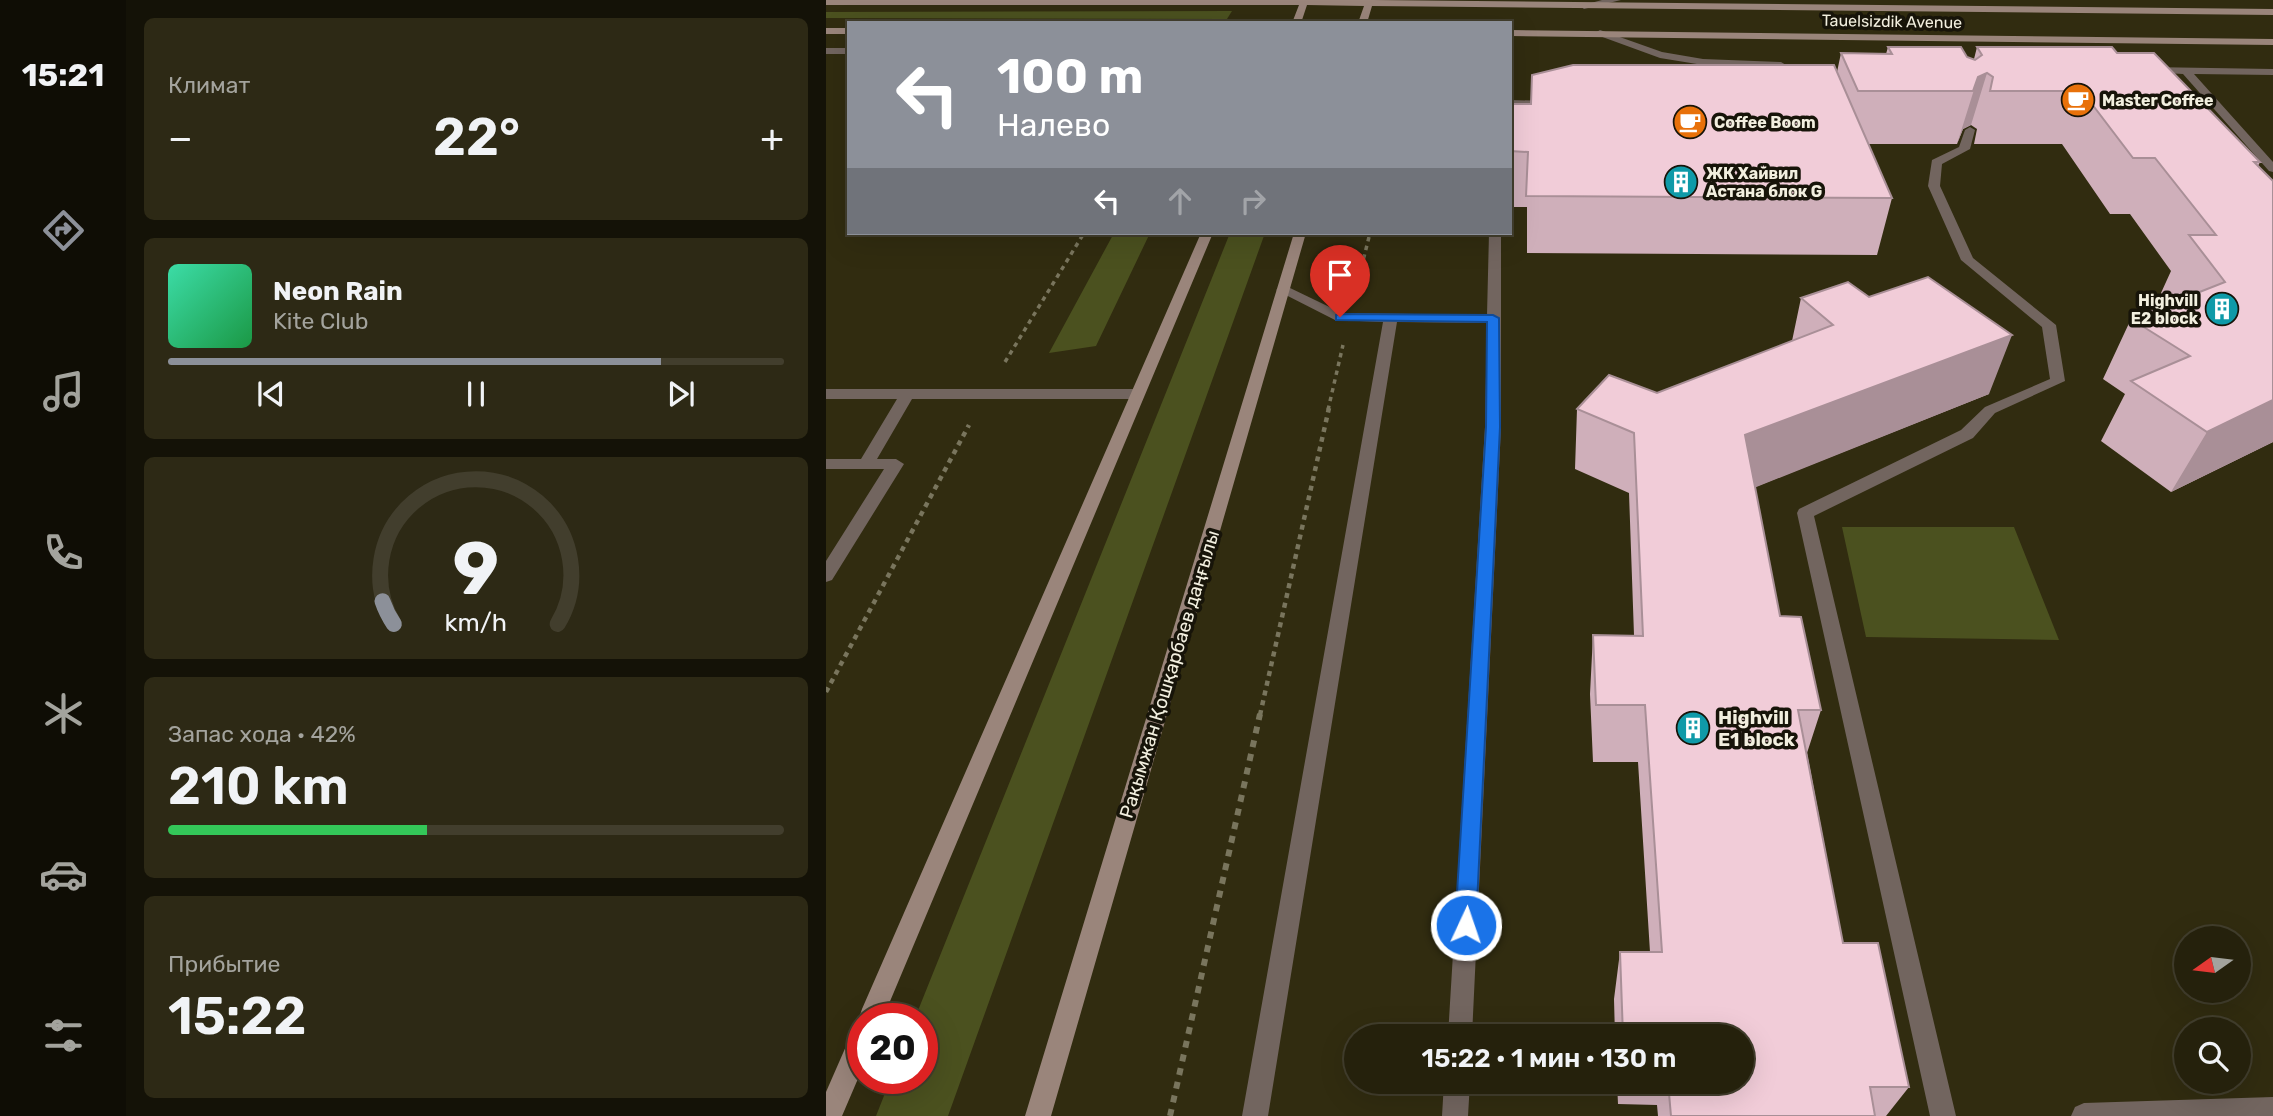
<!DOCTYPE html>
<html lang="ru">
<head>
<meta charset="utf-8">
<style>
	:root { --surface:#25210c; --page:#2d2915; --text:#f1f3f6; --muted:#a3a39d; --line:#423e2d; --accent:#8c9099 }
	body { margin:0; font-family:Rubik,sans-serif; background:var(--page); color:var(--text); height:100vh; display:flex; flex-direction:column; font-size:26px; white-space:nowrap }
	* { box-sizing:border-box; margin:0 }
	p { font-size:23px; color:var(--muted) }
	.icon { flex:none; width:38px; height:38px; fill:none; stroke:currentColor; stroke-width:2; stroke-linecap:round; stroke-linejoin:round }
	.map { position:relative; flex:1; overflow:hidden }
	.sheet { display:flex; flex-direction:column; gap:18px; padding:18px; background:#141207; width:700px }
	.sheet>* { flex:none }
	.hud { position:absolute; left:21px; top:21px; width:665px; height:214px; border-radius:0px; box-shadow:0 7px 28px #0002,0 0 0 2px var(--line); background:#8c9099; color:#fff; overflow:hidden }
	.needle { width:46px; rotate:256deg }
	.fabs { position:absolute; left:1348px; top:926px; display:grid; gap:14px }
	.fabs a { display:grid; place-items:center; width:77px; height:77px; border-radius:50%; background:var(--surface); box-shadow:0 7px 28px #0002,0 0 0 2px var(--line); font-size:35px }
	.speed { position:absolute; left:21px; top:1003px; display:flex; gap:14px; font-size:35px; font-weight:700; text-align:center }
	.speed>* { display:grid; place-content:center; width:91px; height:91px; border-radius:50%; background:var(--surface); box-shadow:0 7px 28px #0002,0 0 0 2px var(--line); line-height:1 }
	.speed .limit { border:10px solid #d22; background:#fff; color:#111 }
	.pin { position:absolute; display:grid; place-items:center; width:60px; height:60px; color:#fff; margin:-72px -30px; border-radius:50% 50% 50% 0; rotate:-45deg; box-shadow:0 0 7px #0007 }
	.pin .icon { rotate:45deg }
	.me { position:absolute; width:77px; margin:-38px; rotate:3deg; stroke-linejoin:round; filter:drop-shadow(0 0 5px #0008) }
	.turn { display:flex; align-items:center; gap:24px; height:147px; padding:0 35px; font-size:32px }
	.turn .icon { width:91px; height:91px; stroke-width:2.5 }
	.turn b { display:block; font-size:49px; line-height:60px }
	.lanes { display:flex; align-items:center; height:66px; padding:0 35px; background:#0003; justify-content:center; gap:35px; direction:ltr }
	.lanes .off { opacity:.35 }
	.big { font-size:52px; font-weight:600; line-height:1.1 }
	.sheet .card { flex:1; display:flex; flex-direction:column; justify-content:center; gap:10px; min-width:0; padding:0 24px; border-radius:10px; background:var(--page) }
	.sheet .dial { align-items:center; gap:0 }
	.dial svg { height:182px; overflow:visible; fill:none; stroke:var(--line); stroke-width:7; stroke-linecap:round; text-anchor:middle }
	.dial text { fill:var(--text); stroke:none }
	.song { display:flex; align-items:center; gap:21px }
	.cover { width:84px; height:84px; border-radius:10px; background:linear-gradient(135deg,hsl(160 70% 55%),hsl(140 70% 35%)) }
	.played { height:7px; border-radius:4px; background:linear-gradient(90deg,var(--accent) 80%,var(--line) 80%) }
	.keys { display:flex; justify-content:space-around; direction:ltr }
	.heat { display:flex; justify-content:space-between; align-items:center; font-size:38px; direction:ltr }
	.charge { height:10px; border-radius:5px; background:linear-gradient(90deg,#34c759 42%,var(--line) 0) }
	.trip { position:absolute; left:518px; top:1024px; width:410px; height:70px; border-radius:35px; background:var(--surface); box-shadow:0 7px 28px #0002,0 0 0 2px var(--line); font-weight:600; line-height:70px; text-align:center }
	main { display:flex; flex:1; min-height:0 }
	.tab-bar { display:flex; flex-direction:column; width:126px; justify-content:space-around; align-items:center; background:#0f0d05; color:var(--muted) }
	.tab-bar .icon { width:49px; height:49px }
	.tab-bar .current { color:var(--accent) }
	.tab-bar b { font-size:32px; color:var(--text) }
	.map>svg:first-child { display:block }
</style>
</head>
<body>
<main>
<nav class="tab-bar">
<b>15:21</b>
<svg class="icon current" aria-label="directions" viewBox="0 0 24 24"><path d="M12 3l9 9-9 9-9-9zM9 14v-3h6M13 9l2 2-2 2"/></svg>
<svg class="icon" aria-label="music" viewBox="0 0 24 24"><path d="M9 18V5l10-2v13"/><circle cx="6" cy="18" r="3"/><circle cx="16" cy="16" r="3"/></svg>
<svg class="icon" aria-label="phone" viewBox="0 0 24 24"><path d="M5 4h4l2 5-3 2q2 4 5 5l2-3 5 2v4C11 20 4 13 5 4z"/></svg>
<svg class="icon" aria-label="climate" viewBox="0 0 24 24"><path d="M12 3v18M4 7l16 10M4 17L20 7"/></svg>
<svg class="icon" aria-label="car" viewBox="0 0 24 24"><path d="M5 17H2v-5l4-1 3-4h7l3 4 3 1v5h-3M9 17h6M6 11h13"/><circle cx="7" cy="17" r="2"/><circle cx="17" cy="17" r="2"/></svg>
<svg class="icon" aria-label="filters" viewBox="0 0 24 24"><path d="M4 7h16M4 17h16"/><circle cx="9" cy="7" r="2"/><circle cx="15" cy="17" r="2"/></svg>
</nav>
<section class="sheet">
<div class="card"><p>Климат</p>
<div class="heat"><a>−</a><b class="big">22°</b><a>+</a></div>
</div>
<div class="card">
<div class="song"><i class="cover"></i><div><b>Neon Rain</b><p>Kite Club</p></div></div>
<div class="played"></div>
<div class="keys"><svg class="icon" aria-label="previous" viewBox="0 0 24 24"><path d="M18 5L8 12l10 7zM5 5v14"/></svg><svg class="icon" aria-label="pause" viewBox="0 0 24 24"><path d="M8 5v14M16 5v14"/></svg><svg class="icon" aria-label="next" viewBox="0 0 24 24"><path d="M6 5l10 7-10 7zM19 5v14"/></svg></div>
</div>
<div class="card dial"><svg viewBox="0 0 100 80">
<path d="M14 69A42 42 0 1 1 86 69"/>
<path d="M14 69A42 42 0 0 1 9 59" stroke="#8c9099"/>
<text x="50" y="56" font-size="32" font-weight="700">9</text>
<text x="50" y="72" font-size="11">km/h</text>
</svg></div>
<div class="card"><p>Запас хода · 42%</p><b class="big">210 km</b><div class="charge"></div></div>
<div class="card"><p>Прибытие</p><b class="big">15:22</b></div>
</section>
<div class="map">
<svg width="1447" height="1116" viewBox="0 0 1447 1116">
	<rect width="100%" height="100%" fill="#312c10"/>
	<!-- green -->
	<path fill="#4b511f" d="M406,11l-5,8 -401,-1v-6z
		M288,233h36l-54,113 -47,7z
		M404,233h35l-317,883h-72l15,-38h31v-60h-7z
		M1016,527h172l45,113 -193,-3z"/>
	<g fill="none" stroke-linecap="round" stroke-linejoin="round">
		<!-- path-far2 -->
		<path stroke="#79755d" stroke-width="3.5" stroke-dasharray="4.5 4.5" stroke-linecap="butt" d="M531,285l13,-52
			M179,362l79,-129
			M502,410l15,-65"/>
		<!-- path-far1 -->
		<path stroke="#79755d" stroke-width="4.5" stroke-dasharray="5 5" stroke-linecap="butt" d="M0,692l143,-267
			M434,715l69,-307"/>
		<!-- path -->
		<path stroke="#79755d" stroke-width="6" stroke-dasharray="7 7" stroke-linecap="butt" d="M344,1116l90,-402"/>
		<!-- service -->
		<path fill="#72655f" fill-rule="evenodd" d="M776,0h19l-37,9 -4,-3z
			M774,30l62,22 41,7 78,3 5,3 -5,3 -78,-3 -43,-7 -63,-23 -2,-2z
			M0,48h23v6h-23z
			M1323,67l124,2v6l-79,-1 79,88v10l-4,-1 -86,-97 -37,-2 -2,-2z
			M684,100l42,1 5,3 -5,3 -42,-1z
			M1144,127l5,3 -5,19 -28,15 -2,22 33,72 83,67 9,56 -70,32 -22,25 -159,78 142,600h-26l-133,-603 2,-4 162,-79 24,-23 65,-28 -8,-52 -81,-67 -33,-74 4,-26 27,-13 6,-17z
			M663,233h12v194l-29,609h-24l37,-609 2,-104 -90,-1 -129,794h-26l141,-794 -48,-2 -59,-30 7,-4 5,1 54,26 145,2z
			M0,389h312l7,5 -7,5h-226l-35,60h19l8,5 -72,116 -6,2v-21l58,-92h-58v-10h35l36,-60h-71z
			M618,1082h26l-2,34h-26z
			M1447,1097v19h-202l4,-9 9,-4z"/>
		<!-- secondary -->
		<path fill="#9a857b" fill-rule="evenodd" d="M0,0h548l899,9v6l-901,-9 -5,17h-9l6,-17 -57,-1 -6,18h-9l7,-18h-473z
			M0,28h23v6h-23z
			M684,30l763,9v6l-763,-9z
			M375,233h12l-330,785h-20v49l-21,49h-16v-24l28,-64 8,-3 -3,-7 3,-9z
			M468,233h12l-255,883h-26z"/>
	</g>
	<!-- wall -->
	<path fill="#cfafba" d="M1062,47l79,10 7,2 3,-12 140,6 143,109 -2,4 15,15v261l-102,50 -70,-51 24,-47 -22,-15 28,-60 38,-15 -8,-11 10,-22 -41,-57h-20l-48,-70h-88l3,-15 -6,-4 -8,4 -6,15h-89l24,54 -15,57 -350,-2v-46h-15l-2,-57 21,-46 306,-32 4,-19 45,1z
		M975,298l188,96 -234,93 25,129 41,94 -14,43 36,190 66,144 -23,29h-228l-1,-11 -39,-1 -1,-22h124v-46h-126l-1,-37 6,-47h30l-12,-190h-45l-3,-68 3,-59h41l-5,-142 -54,-24 2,-60 80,-16 135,-52z"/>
	<!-- shaded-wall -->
	<path fill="#a98f97" d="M1161,73l-16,52 -8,4 -6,15 21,-67z
		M1186,335l-23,59 -255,102 11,-61z
		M1447,400v42l-102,50 36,-60z"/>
	<!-- building -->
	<path fill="#f1ccd8" stroke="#a98f97" stroke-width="2" d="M1062,47h73l6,10 8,3 7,-5 -5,-8h135l5,6h37l106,109h-6l19,19v219l-66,32 -76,-51 59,-25 -59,-37 94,-37 -36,-47h27l-61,-77h-22l-51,-67h-92l3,-14 -6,-4 -9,4 -5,14h-115l-17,-38 51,1z
		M747,65h261l58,133 -366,-2 2,-44 -18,-1 3,-47h18l1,-29z
		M1102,277l84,58 -267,100 35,181 21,1 20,93h-23l45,233h35l31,144h-39l5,29h-204l-3,-34h73v-46h-118l-3,-84h42l-17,-247h-49l-3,-70 50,1 -9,-203 -57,-24 32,-34 48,18 176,-68 -32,-27 47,-16 21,15z"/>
	<!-- route -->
	<path fill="#1a73e8" stroke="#114b97" stroke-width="2" d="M514,314l153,1 6,3 1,109 -24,498 -3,8 -7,3 -8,-3 -3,-8 31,-498 1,-105 -151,-2v-5z"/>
	<!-- icons -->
	<defs>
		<symbol id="cafe-disc" viewBox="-11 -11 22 22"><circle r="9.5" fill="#e8710a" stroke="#171409"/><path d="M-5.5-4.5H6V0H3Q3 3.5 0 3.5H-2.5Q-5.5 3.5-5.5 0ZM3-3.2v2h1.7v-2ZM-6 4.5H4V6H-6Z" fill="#fff"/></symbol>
		<symbol id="building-disc" viewBox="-11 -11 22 22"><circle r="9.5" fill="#0f9aa8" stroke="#171409"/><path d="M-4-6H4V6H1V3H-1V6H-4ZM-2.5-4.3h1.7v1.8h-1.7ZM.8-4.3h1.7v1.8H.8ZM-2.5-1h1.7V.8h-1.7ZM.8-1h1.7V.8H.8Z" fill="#fff"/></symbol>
	</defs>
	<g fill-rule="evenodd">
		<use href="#cafe-disc" x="1233" y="81" width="38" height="38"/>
		<use href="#cafe-disc" x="845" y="103" width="38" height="38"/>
		<use href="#building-disc" x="836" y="163" width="38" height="38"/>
		<use href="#building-disc" x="1377" y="290" width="38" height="38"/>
		<use href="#building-disc" x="848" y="709" width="38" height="38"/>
	</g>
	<g text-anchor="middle" stroke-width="7" stroke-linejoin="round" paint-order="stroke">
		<!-- far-street labels -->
		<g font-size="16" fill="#f2efdf" stroke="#171409">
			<text transform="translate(1066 21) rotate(1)" y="6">Tauelsizdik Avenue</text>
		</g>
		<!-- far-poi labels -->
		<g font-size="16" font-weight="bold" fill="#f2efdf" stroke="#171409" text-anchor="start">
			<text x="1276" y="106">Master Coffee</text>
			<text x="888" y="128">Coffee Boom</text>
			<text x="880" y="179">ЖК Хайвил<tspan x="880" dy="18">Астана блок G</tspan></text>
			<text x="1372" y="306" text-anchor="end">Highvill<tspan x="1372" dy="18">E2 block</tspan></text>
		</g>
		<!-- street labels -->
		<g font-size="19" fill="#f2efdf" stroke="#171409">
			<text transform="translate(343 674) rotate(-73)" y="7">Рақымжан Қошқарбаев даңғылы</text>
		</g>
		<!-- poi labels -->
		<g font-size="19" font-weight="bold" fill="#f2efdf" stroke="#171409" text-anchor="start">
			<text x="892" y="724">Highvill<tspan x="892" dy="22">E1 block</tspan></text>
		</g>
	</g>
</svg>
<div class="fabs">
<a><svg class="needle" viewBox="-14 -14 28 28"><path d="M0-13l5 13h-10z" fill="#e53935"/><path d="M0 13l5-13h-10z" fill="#a3a39d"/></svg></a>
<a><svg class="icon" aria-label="search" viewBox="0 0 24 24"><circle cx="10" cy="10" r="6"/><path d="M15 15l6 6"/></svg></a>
</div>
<div class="speed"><div class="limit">20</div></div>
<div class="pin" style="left:514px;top:317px;background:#d93025"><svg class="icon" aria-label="arrive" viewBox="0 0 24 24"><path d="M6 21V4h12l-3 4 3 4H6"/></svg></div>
<svg class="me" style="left:640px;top:925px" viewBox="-20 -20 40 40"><circle r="17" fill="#1a73e8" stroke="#fff" stroke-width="3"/><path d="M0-11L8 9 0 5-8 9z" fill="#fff"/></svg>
<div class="trip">15:22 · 1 мин · 130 m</div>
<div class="hud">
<div class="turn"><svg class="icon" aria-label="left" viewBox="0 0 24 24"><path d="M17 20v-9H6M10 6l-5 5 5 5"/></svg><div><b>100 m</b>Налево</div></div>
<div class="lanes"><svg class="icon" aria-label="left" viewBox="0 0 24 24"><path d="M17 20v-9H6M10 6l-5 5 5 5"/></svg><svg class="icon off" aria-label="ahead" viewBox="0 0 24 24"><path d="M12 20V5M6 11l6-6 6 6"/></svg><svg class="icon off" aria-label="right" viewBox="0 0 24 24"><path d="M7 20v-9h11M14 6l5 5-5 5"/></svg></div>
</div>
</div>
</main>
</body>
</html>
